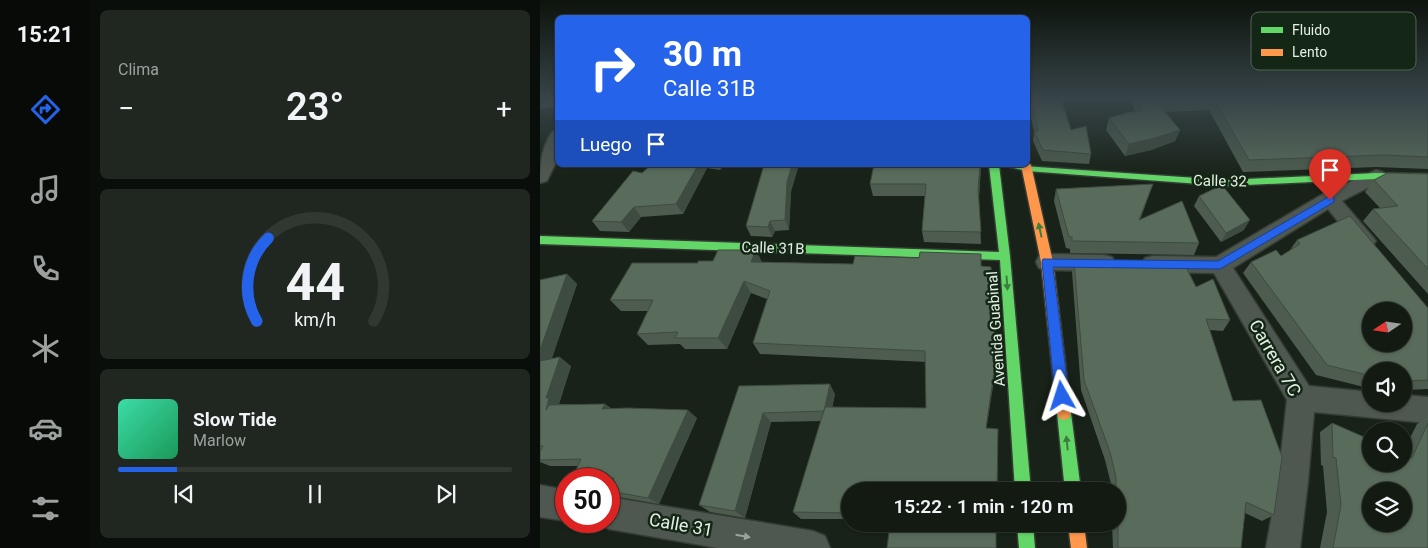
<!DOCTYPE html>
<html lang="es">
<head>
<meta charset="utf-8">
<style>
	:root { --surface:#121a12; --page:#1f2720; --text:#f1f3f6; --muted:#9ca19f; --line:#313832; --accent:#2563eb }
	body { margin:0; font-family:Roboto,sans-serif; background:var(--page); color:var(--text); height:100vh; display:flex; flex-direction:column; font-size:19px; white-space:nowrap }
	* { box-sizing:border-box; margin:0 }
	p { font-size:16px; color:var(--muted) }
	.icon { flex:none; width:28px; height:28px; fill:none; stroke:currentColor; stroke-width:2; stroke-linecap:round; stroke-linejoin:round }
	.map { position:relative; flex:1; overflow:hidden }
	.panel { display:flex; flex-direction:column; gap:10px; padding:10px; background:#0a0e0a; width:450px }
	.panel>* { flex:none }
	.guide { position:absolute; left:15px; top:15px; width:475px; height:152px; border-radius:8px; box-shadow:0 1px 4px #0004,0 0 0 1px var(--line); background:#2563eb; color:#fff; overflow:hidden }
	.needle { width:32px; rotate:257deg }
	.buttons { position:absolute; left:822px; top:302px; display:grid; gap:10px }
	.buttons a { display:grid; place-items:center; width:50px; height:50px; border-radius:50%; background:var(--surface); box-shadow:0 1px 4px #0004,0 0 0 1px var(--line); font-size:25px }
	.speed { position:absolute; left:15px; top:468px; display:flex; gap:10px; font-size:25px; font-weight:700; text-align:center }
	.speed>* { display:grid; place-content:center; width:65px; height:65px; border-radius:50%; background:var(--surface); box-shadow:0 1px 4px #0004,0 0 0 1px var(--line); line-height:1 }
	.speed .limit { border:8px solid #d22; background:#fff; color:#111 }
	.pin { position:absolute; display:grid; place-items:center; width:42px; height:42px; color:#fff; margin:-51px -21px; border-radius:50% 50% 50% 0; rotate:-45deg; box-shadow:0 0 5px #0007 }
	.pin .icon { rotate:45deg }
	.me { position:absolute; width:55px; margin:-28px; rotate:354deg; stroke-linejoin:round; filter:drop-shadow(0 0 4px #0008) }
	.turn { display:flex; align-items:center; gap:18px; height:105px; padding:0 25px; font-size:22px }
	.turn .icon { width:65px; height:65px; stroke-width:2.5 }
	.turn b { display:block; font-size:35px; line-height:42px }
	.then { display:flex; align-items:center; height:48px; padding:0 25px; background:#0003; gap:10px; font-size:19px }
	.big { font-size:38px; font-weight:600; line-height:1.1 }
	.panel .tile { flex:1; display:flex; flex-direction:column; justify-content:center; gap:8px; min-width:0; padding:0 18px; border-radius:8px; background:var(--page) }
	.panel .dial { align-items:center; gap:0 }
	.dial svg { height:130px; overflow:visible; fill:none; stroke:var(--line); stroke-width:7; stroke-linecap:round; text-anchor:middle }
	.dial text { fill:var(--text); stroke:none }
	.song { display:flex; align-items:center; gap:15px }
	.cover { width:60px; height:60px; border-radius:8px; background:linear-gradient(135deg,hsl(160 70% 55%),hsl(150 70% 35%)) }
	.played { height:5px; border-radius:2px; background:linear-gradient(90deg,var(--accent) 15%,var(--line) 15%) }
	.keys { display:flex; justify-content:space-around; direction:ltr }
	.heat { display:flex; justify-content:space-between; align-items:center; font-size:28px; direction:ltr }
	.trip { position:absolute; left:301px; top:482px; width:285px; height:50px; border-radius:25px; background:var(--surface); box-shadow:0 1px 4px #0004,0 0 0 1px var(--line); font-weight:600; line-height:50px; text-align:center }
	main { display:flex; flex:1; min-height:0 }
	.tabs { display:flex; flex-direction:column; width:90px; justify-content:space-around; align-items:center; background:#070a07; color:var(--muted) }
	.tabs .icon { width:35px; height:35px }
	.tabs .selected { color:var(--accent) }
	.tabs b { font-size:22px; color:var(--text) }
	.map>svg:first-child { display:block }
</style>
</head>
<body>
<main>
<nav class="tabs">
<b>15:21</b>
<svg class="icon selected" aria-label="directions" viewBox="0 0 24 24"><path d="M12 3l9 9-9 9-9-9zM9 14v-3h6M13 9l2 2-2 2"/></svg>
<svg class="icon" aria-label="music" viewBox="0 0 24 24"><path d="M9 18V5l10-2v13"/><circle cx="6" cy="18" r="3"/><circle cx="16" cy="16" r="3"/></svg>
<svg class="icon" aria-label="phone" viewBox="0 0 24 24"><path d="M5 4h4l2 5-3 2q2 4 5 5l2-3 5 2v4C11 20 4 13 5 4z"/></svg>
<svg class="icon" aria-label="climate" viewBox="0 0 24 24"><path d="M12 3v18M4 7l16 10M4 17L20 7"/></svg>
<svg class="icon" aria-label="car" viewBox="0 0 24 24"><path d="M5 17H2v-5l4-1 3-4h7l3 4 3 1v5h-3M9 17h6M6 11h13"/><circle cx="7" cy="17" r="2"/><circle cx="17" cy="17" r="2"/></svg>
<svg class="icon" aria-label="filters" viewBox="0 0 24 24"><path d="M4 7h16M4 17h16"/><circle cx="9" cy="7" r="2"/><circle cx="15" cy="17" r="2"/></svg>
</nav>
<section class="panel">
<div class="tile"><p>Clima</p>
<div class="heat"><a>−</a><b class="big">23°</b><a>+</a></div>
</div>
<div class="tile dial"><svg viewBox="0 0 100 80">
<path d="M14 69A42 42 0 1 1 86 69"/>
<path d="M14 69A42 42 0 0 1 21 18" stroke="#2563eb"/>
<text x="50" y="56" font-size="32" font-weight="700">44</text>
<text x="50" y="72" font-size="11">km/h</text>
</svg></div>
<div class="tile">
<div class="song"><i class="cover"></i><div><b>Slow Tide</b><p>Marlow</p></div></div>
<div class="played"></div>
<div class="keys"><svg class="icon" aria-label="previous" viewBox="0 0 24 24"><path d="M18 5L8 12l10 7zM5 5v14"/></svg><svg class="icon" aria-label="pause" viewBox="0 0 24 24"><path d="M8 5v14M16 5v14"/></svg><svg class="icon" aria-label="next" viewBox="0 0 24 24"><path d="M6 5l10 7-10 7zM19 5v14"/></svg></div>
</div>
</section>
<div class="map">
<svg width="888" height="548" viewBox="0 0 888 548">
	<rect width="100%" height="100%" fill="#182218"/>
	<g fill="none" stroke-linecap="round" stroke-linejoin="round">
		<defs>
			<path id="street" d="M0,99h18v7l-18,2z
				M18,131v27l-11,23 -7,2c0,-19 1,-34 12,-51z
				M836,170l7,2 2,4 -2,4 -41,21 30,35 4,5 -4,5 -7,3 -7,-3 -30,-37 -95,59 76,118 62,6v12h33v-9l24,2v26l-114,-11 -6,69 -8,67h-34l12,-67 9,-81 -73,-127 -61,-1 -8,-2 -3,-6 3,-6 8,-2 63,1 107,-63z
				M507,254l57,1 8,2 3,6 -3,6 -8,2 -57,-1 -8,-2 -3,-6 3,-6z
				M0,485l26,5 1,31 -27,-4z
				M69,497l204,34 12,5 5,12h-112l-109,-19 -11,-5 -1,-3h12z"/>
			<path id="fast" d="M449,165h10l11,91 21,235h-16l-15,-231 -460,-16v-8l459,16z
				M468,165l218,15 150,-7 52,1v6l-52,-1 -150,7 -199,-15 -17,-4z
				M524,406l5,2 2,5 10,78h-16l-8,-78 2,-5z
				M477,524h16l2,24h-16z"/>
			<path id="slow" d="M488,163l3,2 22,97 18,151 -2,5 -5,2 -5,-2 -2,-5 -16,-151 -20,-97h7z
				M528,524h16l3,24h-16z"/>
		</defs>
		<!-- street casing -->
		<use href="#street" stroke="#343c34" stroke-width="3"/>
		<!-- fast casing -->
		<use href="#fast" stroke="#343c34" stroke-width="3"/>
		<!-- slow casing -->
		<use href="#slow" stroke="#343c34" stroke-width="3"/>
		<!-- street -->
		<use href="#street" fill="#4f5850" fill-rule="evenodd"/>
		<!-- fast -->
		<use href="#fast" fill="#63d668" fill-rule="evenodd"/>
		<!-- slow -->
		<use href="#slow" fill="#ff974d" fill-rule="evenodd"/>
	</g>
	<!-- wall -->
	<path fill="#4d5c4e" d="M488,99h33l10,31 20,24 -2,10 -47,-3 -9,-20 1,-10 -6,-26z
		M591,99h297v70l-52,-2 -133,5 -34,-62 -44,2 15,18 -5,11 -24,9 -26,6 -19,-26 3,-12 26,-7z
		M111,165h74l-5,5 -13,-2 -24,46 -42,3 -12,15 -29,-1 -8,-10z
		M334,165h107l-2,31 2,48 -57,-2 -2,-11 3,-35h-52l-3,-12z
		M888,174v120l-65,-73 10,-12 7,-1 -15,-16 9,-12z
		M516,189l93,6 -9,25 59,23 -5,12 -124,-2v-4l-4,-1 -12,-47z
		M251,192l-2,38 -14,1 -3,6 -21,-1 -5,-10z
		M659,196l45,34 -23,12 -27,-36z
		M757,240l131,68v81l-24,1v-19h-33v20l-11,-5 -44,-11 -73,-102 8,-11 30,-6 9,-6z
		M173,261l140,3 128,2 15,92v11l-146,122v28h-49l-8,-7 28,-91 -50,1 -26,96 -35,-6 -11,-7 40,-119 96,8 -3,13 94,1v-46l-166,-8 -7,-11 14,-44 -16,-6 -24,56h-42l-5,-5 -32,1 -11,-11 11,-23h-27l-11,-11 88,-37z
		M534,261l156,59 -7,11 -13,-1 23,71 41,114 -12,6 -17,-8 -4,35h-128l-1,-24h6v-33h-7v-7l-6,-24 -24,-70 -9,-118z
		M27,274l10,10 -25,74 19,8 -12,38h46l7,5 85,9 -38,86 -40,-7 -10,-5v-4l1,-3 -1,1v-7h-37l6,-13h-28l-10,-4v-182z
		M888,417v131h-108l7,-36 -4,-46 -2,-1 -1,-33 12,-9 72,41v-14l13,-26z"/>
	<!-- shaded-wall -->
	<path fill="#3e4b40" d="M640,130l-5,11 -24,9 -26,6 4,-12z
		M158,165h7l2,3 -24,46 -7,-10z
		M178,165h7l-5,5z
		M252,165h7l-8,27 -2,38 -4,-10 2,-38z
		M440,165h1l-2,35 -1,-11z
		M94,207l7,10 -12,15 -8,-10z
		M710,220l-6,10 -23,12 5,-9z
		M230,221l5,10 -3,6 -4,-10z
		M216,250l6,12h-11z
		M27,274l10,10 -29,86 -8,-6v-14z
		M204,281l7,12 -24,56 -9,-11z
		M20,357l11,9 -12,38 -13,6v-12z
		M456,358v11l-11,68 1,-9z
		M290,384l5,10 -5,27 -6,-10z
		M65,404l11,8 -14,-3z
		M148,410l9,8 -38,86 -11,-6z
		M223,413l8,9 -26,96 -10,-7z"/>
	<!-- building -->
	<path fill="#596b5b" stroke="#3e4b40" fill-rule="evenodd" d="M490,99h31l10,31 15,-4 5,28 -48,-4 -9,-19h4z
		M598,99h55l-37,2 24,29 -25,8 -26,6 -20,-26 21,-6 12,-1z
		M674,99h214v58l-43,-2 -136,5z
		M111,165h47l-22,39 -42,3 -13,15 -29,-1 41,-50 9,2z
		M224,165h28l-5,17 -2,38 -15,1 -2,6 -22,-1z
		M334,165h106l-2,24 3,43 -59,-1 4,-47h-56z
		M847,173l41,1v95l-55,-60 25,-3 -24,-26z
		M613,184l-14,36 43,-19 17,42 -127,-2v-4h-3l-13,-48z
		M682,185l28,35 -24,13 -27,-37z
		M810,216l78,92v72l-24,1v-10h-33v5l-44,-11 -76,-103 25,-12 5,6 19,-12 -3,-4zM831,311h33v33h-33z
		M178,250h38l-5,12 102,2 2,-8 64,2 1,-6 61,2v12l10,1 5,91 -10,70 12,1 -1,62h-147v22l-57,-1 32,-105 101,1 -1,-57 -172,-8 17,-52 -26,-10 -26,57h-43l3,-6 -41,2 16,-34h-43l22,-37h66v-2h15z
		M534,261l110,2 12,24 17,-8 17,41 -24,-1 27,82 28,-1 21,57 -8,58 -28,-13 -5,46h-123v-57h-2v-14l-6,-25 -26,-72z
		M27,274l-27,76v-70z
		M20,357l-14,41h3l-3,12 3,-5 56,-1 -3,5 25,-1 61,2 -40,88 -39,-7v-3l5,-10 -42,1 9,-20 -41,1v-8l3,-6h-3v-85z
		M290,384l-6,27 -61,2 -28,98 -36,-6 40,-119z
		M792,423l39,17v24h33v-10l8,4 16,-35v125h-95l8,-43 -5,-47 -3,-1zM831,491h33v33h-33z
		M350,524h106v24h-109z"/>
	<!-- one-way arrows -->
	<defs><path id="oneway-solid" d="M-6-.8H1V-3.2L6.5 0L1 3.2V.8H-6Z" transform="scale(1.25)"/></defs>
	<g fill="#3c7e3e">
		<use href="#oneway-solid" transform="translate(500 230) rotate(-102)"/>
		<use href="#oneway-solid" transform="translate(467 283) rotate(86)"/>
		<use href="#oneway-solid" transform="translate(527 443) rotate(-96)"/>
	</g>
	<use fill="#99a49a" href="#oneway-solid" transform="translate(203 536) rotate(10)"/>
	<!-- sky -->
	<linearGradient id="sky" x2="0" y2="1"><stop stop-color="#0d130d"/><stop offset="0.56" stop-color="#374448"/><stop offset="1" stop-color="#374448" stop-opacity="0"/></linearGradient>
	<rect width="888" height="176" fill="url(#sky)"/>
	<!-- route -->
	<path fill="#2563eb" stroke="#184099" d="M790,196l4,1v5l-114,67 -167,-2 16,129 -2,4 -5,2 -5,-2 -2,-4 -13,-134 1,-3 175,2z"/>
	<g text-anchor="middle" stroke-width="5" stroke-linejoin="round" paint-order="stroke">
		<!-- street labels -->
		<g font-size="15" fill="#e3efe3" stroke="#142615">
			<text transform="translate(680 181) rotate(1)" y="5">Calle 32</text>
			<text transform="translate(233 248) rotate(2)" y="5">Calle 31B</text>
			<text transform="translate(456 329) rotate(-94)" y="5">Avenida Guabinal</text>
		</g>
		<!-- near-street labels -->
		<g font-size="18" fill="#e3efe3" stroke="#142615">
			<text transform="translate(735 358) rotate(60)" y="6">Carrera 7C</text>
			<text transform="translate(141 525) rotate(10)" y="6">Calle 31</text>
		</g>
	</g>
	<!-- legend -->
	<rect x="711" y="12" width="165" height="58" rx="8" fill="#142615" stroke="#526253" stroke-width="1"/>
	<rect x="721" y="27" width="22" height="6" fill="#63d668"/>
	<rect x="721" y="49" width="22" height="7" fill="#ff974d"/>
	<g font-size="14" fill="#e3efe3">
		<text x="752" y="35">Fluido</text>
		<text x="752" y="57">Lento</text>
	</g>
</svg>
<div class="buttons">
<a><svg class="needle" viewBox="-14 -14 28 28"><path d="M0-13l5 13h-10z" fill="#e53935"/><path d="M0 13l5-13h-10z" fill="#9ca19f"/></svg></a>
<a><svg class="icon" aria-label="sound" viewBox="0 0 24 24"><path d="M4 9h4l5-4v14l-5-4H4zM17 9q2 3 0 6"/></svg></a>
<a><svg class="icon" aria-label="search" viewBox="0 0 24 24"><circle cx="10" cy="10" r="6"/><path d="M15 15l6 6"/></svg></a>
<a><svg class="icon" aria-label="layers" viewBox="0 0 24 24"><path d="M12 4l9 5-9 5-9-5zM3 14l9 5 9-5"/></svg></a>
</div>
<div class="speed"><div class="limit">50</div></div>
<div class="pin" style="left:790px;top:200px;background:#d93025"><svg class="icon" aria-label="arrive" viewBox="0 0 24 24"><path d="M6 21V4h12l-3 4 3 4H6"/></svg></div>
<svg class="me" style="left:522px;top:396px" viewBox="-20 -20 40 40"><path d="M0-17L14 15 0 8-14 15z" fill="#2563eb" stroke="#fff" stroke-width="4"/></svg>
<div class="trip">15:22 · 1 min · 120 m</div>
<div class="guide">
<div class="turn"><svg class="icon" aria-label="right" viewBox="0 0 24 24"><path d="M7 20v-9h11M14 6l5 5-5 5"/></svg><div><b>30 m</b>Calle 31B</div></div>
<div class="then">Luego<svg class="icon" aria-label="arrive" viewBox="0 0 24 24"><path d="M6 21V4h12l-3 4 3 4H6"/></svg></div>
</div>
</div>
</main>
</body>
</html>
